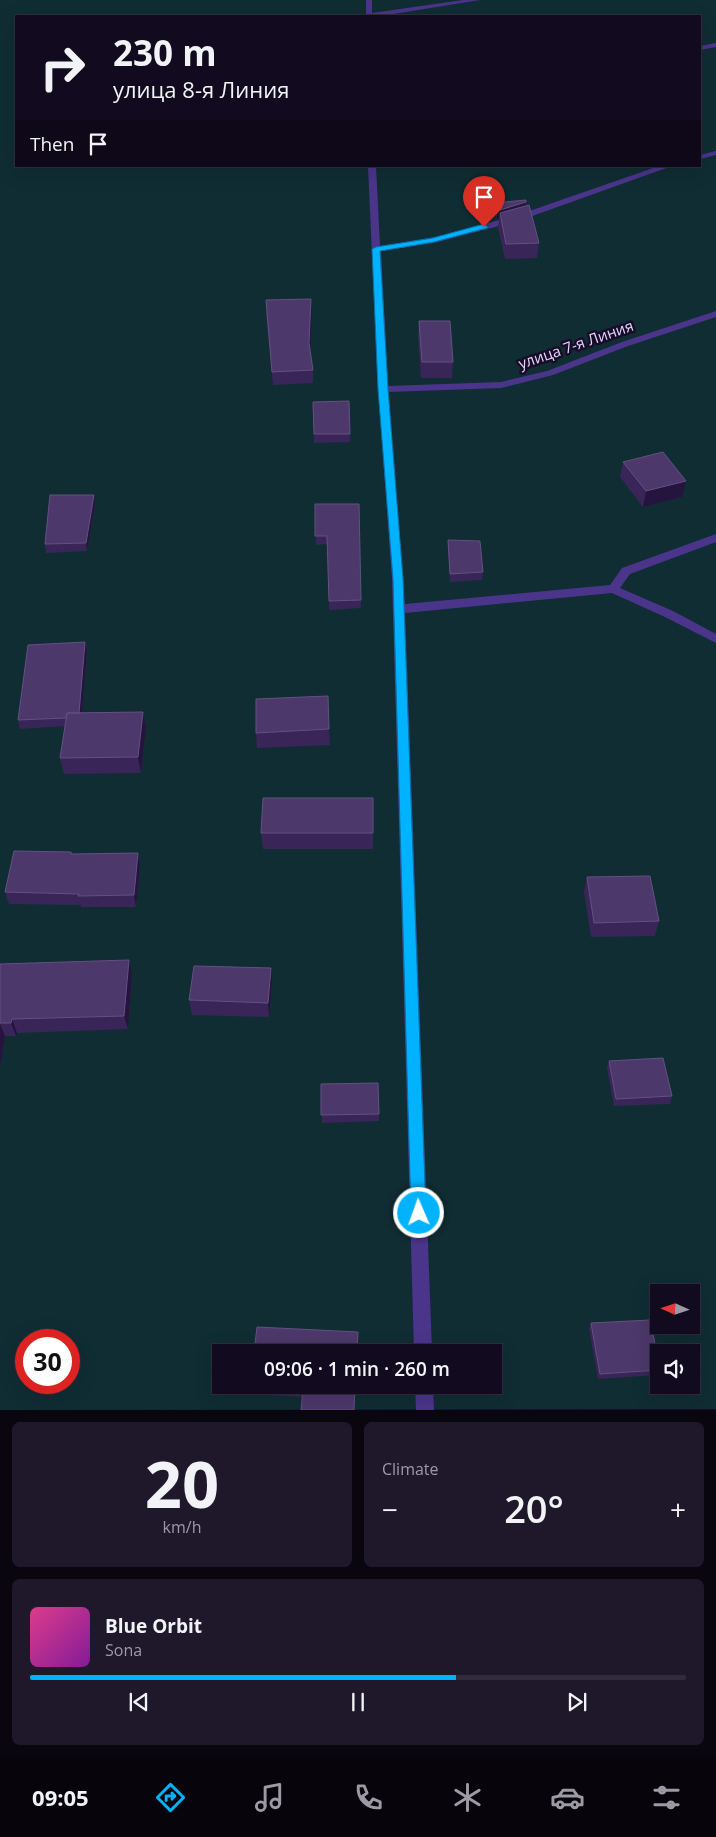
<!DOCTYPE html>
<html lang="en">
<head>
<meta charset="utf-8">
<style>
	:root { --surface:#120a1e; --page:#1f182b; --text:#f1f3f6; --muted:#9c9aa4; --line:#312b3c; --accent:#01b2ff }
	body { margin:0; font-family:"Open Sans",sans-serif; background:var(--page); color:var(--text); height:100vh; display:flex; flex-direction:column; font-size:19px; white-space:nowrap }
	* { box-sizing:border-box; margin:0 }
	p { font-size:16px; color:var(--muted) }
	.icon { flex:none; width:28px; height:28px; fill:none; stroke:currentColor; stroke-width:2; stroke-linecap:round; stroke-linejoin:round }
	.map { position:relative; height:1410px; overflow:hidden }
	.drawer { display:flex; flex-direction:column; gap:12px; padding:12px; background:#0a0610; flex:1 }
	.drawer>* { flex:none }
	.banner { position:absolute; left:15px; top:15px; width:686px; height:152px; border-radius:0px; box-shadow:0 5px 20px #0002,0 0 0 1px var(--line); background:#120a1e; color:var(--text); overflow:hidden }
	.needle { width:32px; rotate:273deg }
	.fabs { position:absolute; left:650px; top:1284px; display:grid; gap:10px }
	.fabs a { display:grid; place-items:center; width:50px; height:50px; border-radius:0px; background:var(--surface); box-shadow:0 5px 20px #0002,0 0 0 1px var(--line); font-size:25px }
	.speed { position:absolute; left:15px; top:1329px; display:flex; gap:10px; font-size:25px; font-weight:700; text-align:center }
	.speed>* { display:grid; place-content:center; width:65px; height:65px; border-radius:50%; background:var(--surface); box-shadow:0 5px 20px #0002,0 0 0 1px var(--line); line-height:1 }
	.speed .limit { border:8px solid #d22; background:#fff; color:#111 }
	.pin { position:absolute; display:grid; place-items:center; width:42px; height:42px; color:#fff; margin:-51px -21px; border-radius:50% 50% 50% 0; rotate:-45deg; box-shadow:0 0 5px #0007 }
	.pin .icon { rotate:45deg }
	.me { position:absolute; width:55px; margin:-28px; rotate:358deg; stroke-linejoin:round; filter:drop-shadow(0 0 4px #0008) }
	.turn { display:flex; align-items:center; gap:18px; height:105px; padding:0 15px; font-size:22px }
	.turn .icon { width:65px; height:65px; stroke-width:2.5 }
	.turn b { display:block; font-size:35px; line-height:42px }
	.then { display:flex; align-items:center; height:48px; padding:0 15px; background:#0003; gap:10px; font-size:19px }
	.big { font-size:38px; font-weight:600; line-height:1.1 }
	.drawer .card { flex:1; display:flex; flex-direction:column; justify-content:center; gap:8px; min-width:0; padding:0 18px; border-radius:8px; background:var(--page) }
	.drawer .dial { align-items:center; gap:0 }
	.dial b { font-size:65px; line-height:1 }
	.song { display:flex; align-items:center; gap:15px }
	.cover { width:60px; height:60px; border-radius:8px; background:linear-gradient(135deg,hsl(330 70% 55%),hsl(290 70% 35%)) }
	.played { height:5px; border-radius:2px; background:linear-gradient(90deg,var(--accent) 65%,var(--line) 65%) }
	.keys { display:flex; justify-content:space-around; direction:ltr }
	.heat { display:flex; justify-content:space-between; align-items:center; font-size:28px; direction:ltr }
	.drawer .tiles { flex:1; display:grid; gap:12px; grid-template-columns:1fr 1fr }
	.card:last-child { grid-column:span 2 }
	.trip { position:absolute; left:212px; top:1344px; width:290px; height:50px; border-radius:0px; background:var(--surface); box-shadow:0 5px 20px #0002,0 0 0 1px var(--line); font-weight:600; line-height:50px; text-align:center }
	.menu { display:flex; height:80px; justify-content:space-around; align-items:center; background:#07040c; color:var(--muted) }
	.menu .icon { width:35px; height:35px }
	.menu .current { color:var(--accent) }
	.menu b { font-size:22px; color:var(--text) }
	.map>svg:first-child { display:block }
</style>
</head>
<body>
<div class="map">
<svg width="716" height="1410" viewBox="0 0 716 1410">
	<rect width="100%" height="100%" fill="#180d28"/>
	<!-- green -->
	<path fill="#102d33" fill-rule="evenodd" d="M0,0h716v1409l-716,1zM16,16h684v150h-684zM659,1292h32v33h-32zM26,1340h43v42h-43zM221,1352h273v33h-273zM659,1352h32v33h-32z"/>
	<g fill="none" stroke-linecap="round" stroke-linejoin="round">
		<!-- street -->
		<path fill="#4a358b" fill-rule="evenodd" d="M366,0h6v13l91,-13h17l-99,16h-15z
			M716,43v4l-16,3v-4z
			M716,151v4l-16,4v-4z
			M368,166h8l4,80 54,-9 81,-21 144,-50h13l-151,54 -87,23 -53,8 7,135 113,-4 46,-11 75,-29 94,-31v6l-88,29 -75,29 -52,13 -113,4 17,212 205,-19 12,-17 94,-34v8l-86,32 -10,14 53,23 43,23v9l-51,-26 -53,-24 -207,20 27,739h-18l-22,-773 -14,-190z
			M415,1385h18l1,25h-18z"/>
	</g>
	<!-- wall -->
	<path fill="#3a2558" d="M495,203l31,2 13,38 -2,15 -32,1 -7,-31 1,-10 -2,1 -2,-9z
		M311,299l1,13 -2,36 3,22v13l-40,2 -7,-73z
		M419,321l34,41 -1,16h-31l-3,-41z
		M313,402l37,32v8l-36,1z
		M623,462l59,35 -39,10 -23,-30z
		M95,503l-8,48 -41,2 -1,-9z
		M315,504h44l2,104 -32,2 -1,-66 -12,1z
		M448,540l35,32 -1,8 -32,2 -2,-34z
		M85,642l2,9 -5,62 61,-1 3,15 -5,46 -77,1 -4,-16 5,-32 -45,3 -2,-9z
		M329,729l1,16 -73,3 -1,-15z
		M373,798v51h-110l-2,-16z
		M71,852l1,2 66,-1 2,12 -4,42h-55v-2l-72,-1 -4,-12z
		M587,877l72,44 -4,15 -64,1 -7,-45z
		M0,964l132,10 -4,55 -111,4 -1,3h-11l-5,31z
		M272,983l-3,34 -77,-2 -3,-15z
		M609,1061l63,35 -2,8 -56,2 -7,-38z
		M321,1084l58,30v7l-57,2z
		M591,1323l68,40v9l-2,3 -59,4 -9,-50z
		M355,1385l-53,12 -50,-3 -1,-7z"/>
	<!-- shaded-wall -->
	<path fill="#25143d" d="M526,202v8l-26,3 -1,5 -2,1v-8z
		M311,299l1,13 -2,44 -1,-13z
		M686,481l-4,16 -39,10 3,-16z
		M94,495l1,8 -8,48 -1,-8z
		M85,642l2,9 -6,75 -2,-9z
		M143,712l3,15 -5,46 -3,-16z
		M138,853l2,12 -4,42 -2,-12z
		M129,960l3,14 -4,55 -4,-13z
		M271,968l1,15 -3,34 -1,-14z
		M12,1019l5,14 -1,3 -5,-13z
		M0,1024l5,12 -5,31z"/>
	<!-- building -->
	<path fill="#4c386a" stroke="#635181" d="M526,200v2l-29,9 -2,-8z
		M529,205l10,38 -33,1 -6,-31z
		M311,299l-2,44 4,27 -41,2 -6,-72z
		M419,321h31l3,41h-31z
		M349,401l1,33h-36l-1,-32z
		M663,452l23,29 -40,10 -23,-29z
		M50,495h44l-8,48 -41,1z
		M315,504h44l2,96 -32,1 -2,-65h-12z
		M448,540l32,1 3,31 -33,2z
		M85,642l-6,71h-12l-1,5 -48,2 10,-75z
		M328,696l1,33 -73,4v-34z
		M143,712l-5,45 -78,1 7,-45z
		M263,798h110v35h-112z
		M14,851l57,1v2l67,-1 -4,42 -56,1 1,-2 -74,-2z
		M650,876l9,45 -65,2 -7,-46z
		M129,960l-5,56 -112,3 -1,4h-11v-59z
		M194,966l77,2 -3,35 -79,-3z
		M663,1058l9,38 -56,3 -7,-38z
		M378,1083l1,31 -58,1v-31z
		M650,1320l9,43v7l-59,4 -9,-51z
		M257,1327l101,5 -1,20h-103z
		M251,1385h104l-1,25h-53l2,-21 -52,-2z"/>
	<!-- route -->
	<path fill="#01b2ff" stroke="#0174a6" d="M484,224l4,3 -1,1 -53,14 -54,9 8,138 15,190 23,634 -2,5 -5,2 -5,-2 -3,-5 -18,-634 -15,-190 -6,-140 4,-2 57,-9z"/>
	<g text-anchor="middle" stroke-width="5" stroke-linejoin="round" paint-order="stroke">
		<!-- far-street labels -->
		<g font-size="15" fill="#e2d5ff" stroke="#180d28">
			<text transform="translate(576 345) rotate(-19)" y="5">улица 7-я Линия</text>
		</g>
	</g>
</svg>
<div class="fabs">
<a><svg class="needle" viewBox="-14 -14 28 28"><path d="M0-13l5 13h-10z" fill="#e53935"/><path d="M0 13l5-13h-10z" fill="#9c9aa4"/></svg></a>
<a><svg class="icon" aria-label="sound" viewBox="0 0 24 24"><path d="M4 9h4l5-4v14l-5-4H4zM17 9q2 3 0 6"/></svg></a>
</div>
<div class="speed"><div class="limit">30</div></div>
<div class="pin" style="left:484px;top:227px;background:#d93025"><svg class="icon" aria-label="arrive" viewBox="0 0 24 24"><path d="M6 21V4h12l-3 4 3 4H6"/></svg></div>
<svg class="me" style="left:419px;top:1213px" viewBox="-20 -20 40 40"><circle r="17" fill="#01b2ff" stroke="#fff" stroke-width="3"/><path d="M0-11L8 9 0 5-8 9z" fill="#fff"/></svg>
<div class="trip">09:06 · 1 min · 260 m</div>
<div class="banner">
<div class="turn"><svg class="icon" aria-label="right" viewBox="0 0 24 24"><path d="M7 20v-9h11M14 6l5 5-5 5"/></svg><div><b>230 m</b>улица 8-я Линия</div></div>
<div class="then">Then<svg class="icon" aria-label="arrive" viewBox="0 0 24 24"><path d="M6 21V4h12l-3 4 3 4H6"/></svg></div>
</div>
</div>
<section class="drawer">
<div class="tiles">
<div class="card dial"><b>20</b><p>km/h</p></div>
<div class="card"><p>Climate</p>
<div class="heat"><a>−</a><b class="big">20°</b><a>+</a></div>
</div>
<div class="card">
<div class="song"><i class="cover"></i><div><b>Blue Orbit</b><p>Sona</p></div></div>
<div class="played"></div>
<div class="keys"><svg class="icon" aria-label="previous" viewBox="0 0 24 24"><path d="M18 5L8 12l10 7zM5 5v14"/></svg><svg class="icon" aria-label="pause" viewBox="0 0 24 24"><path d="M8 5v14M16 5v14"/></svg><svg class="icon" aria-label="next" viewBox="0 0 24 24"><path d="M6 5l10 7-10 7zM19 5v14"/></svg></div>
</div>
</div>
</section>
<nav class="menu">
<b>09:05</b>
<svg class="icon current" aria-label="directions" viewBox="0 0 24 24"><path d="M12 3l9 9-9 9-9-9zM9 14v-3h6M13 9l2 2-2 2"/></svg>
<svg class="icon" aria-label="music" viewBox="0 0 24 24"><path d="M9 18V5l10-2v13"/><circle cx="6" cy="18" r="3"/><circle cx="16" cy="16" r="3"/></svg>
<svg class="icon" aria-label="phone" viewBox="0 0 24 24"><path d="M5 4h4l2 5-3 2q2 4 5 5l2-3 5 2v4C11 20 4 13 5 4z"/></svg>
<svg class="icon" aria-label="climate" viewBox="0 0 24 24"><path d="M12 3v18M4 7l16 10M4 17L20 7"/></svg>
<svg class="icon" aria-label="car" viewBox="0 0 24 24"><path d="M5 17H2v-5l4-1 3-4h7l3 4 3 1v5h-3M9 17h6M6 11h13"/><circle cx="7" cy="17" r="2"/><circle cx="17" cy="17" r="2"/></svg>
<svg class="icon" aria-label="filters" viewBox="0 0 24 24"><path d="M4 7h16M4 17h16"/><circle cx="9" cy="7" r="2"/><circle cx="15" cy="17" r="2"/></svg>
</nav>
</body>
</html>
